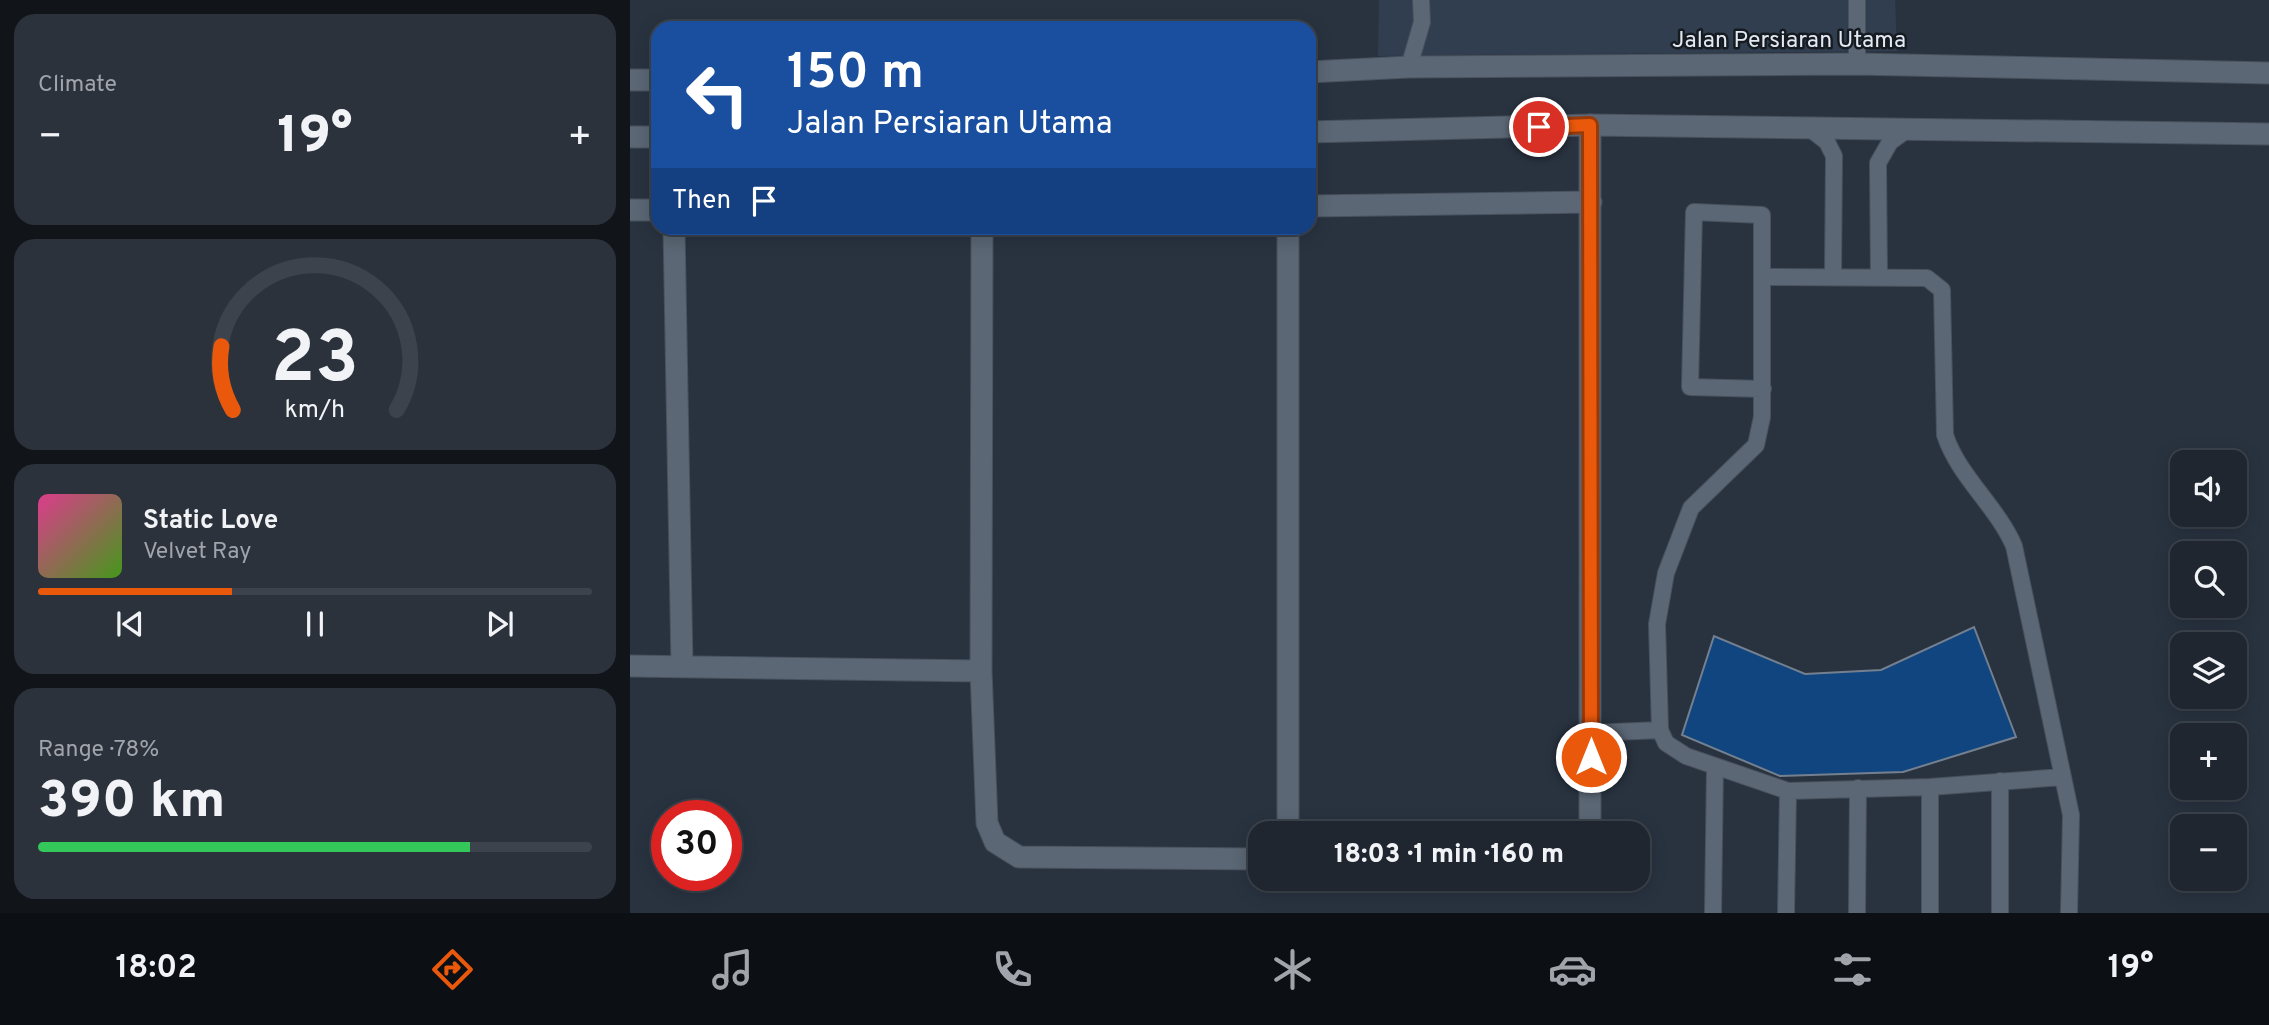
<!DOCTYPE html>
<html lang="en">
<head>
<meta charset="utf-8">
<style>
	:root { --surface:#1f2630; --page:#2c323c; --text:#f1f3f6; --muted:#a1a5ab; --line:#3c434c; --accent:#ea580c }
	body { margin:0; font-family:Overpass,sans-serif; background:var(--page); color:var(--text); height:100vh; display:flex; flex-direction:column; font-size:26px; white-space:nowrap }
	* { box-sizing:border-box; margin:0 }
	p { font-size:23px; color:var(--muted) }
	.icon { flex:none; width:38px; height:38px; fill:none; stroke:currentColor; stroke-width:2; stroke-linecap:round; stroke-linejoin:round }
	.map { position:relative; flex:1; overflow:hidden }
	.sheet { display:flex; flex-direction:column; gap:14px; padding:14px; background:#11151a; width:630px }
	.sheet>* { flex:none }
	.top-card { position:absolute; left:21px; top:21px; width:665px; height:214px; border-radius:21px; box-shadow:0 4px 18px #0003,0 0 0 2px var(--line); background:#1a4fa0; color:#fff; overflow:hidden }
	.fabs { position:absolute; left:1540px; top:450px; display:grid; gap:14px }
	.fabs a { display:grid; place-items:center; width:77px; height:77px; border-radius:14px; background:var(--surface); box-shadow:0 4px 18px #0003,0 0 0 2px var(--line); font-size:35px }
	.speed { position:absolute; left:21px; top:800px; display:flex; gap:14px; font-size:35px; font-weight:700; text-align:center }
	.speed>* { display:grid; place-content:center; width:91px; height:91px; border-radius:50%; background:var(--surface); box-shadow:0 4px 18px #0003,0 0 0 2px var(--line); line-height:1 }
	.speed .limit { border:10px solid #d22; background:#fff; color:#111 }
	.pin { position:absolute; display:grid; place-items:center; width:60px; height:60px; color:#fff; margin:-30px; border:4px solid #fff; border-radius:50%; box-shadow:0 2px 7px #0007 }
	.me { position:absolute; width:77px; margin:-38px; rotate:0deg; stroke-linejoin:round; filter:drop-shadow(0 0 5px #0008) }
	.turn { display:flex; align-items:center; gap:24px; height:147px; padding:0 21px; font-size:32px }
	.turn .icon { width:91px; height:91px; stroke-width:2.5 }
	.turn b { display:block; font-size:49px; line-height:60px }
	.then { display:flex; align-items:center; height:66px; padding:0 21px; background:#0003; gap:14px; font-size:26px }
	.big { font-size:52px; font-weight:800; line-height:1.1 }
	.sheet .widget { flex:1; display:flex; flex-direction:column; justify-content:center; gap:10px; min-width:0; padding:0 24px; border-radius:21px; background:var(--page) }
	.sheet .dial { align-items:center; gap:0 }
	.dial svg { height:182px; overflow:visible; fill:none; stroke:var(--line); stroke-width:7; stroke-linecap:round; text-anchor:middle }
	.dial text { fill:var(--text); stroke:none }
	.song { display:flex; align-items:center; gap:21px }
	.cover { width:84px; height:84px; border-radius:10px; background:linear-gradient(135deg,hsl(330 70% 55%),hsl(100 70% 35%)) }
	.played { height:7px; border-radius:4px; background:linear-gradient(90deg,var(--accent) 35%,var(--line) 35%) }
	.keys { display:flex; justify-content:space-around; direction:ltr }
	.heat { display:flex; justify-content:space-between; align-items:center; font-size:38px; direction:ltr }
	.charge { height:10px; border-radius:5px; background:linear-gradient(90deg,#34c759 78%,var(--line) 0) }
	.trip { position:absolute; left:618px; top:821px; width:402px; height:70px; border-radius:21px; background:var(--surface); box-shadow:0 4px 18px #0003,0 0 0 2px var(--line); font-weight:800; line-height:70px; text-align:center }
	.tab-bar { display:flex; height:112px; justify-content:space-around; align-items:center; background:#0c0f13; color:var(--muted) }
	.tab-bar .icon { width:49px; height:49px }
	.tab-bar .selected { color:var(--accent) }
	.tab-bar b { font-size:32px; color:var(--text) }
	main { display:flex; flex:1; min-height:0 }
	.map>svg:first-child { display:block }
</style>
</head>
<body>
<main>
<section class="sheet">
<div class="widget"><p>Climate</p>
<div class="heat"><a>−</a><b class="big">19°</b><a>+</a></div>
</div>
<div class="widget dial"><svg viewBox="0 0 100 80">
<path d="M14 69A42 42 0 1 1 86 69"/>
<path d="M14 69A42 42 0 0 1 9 41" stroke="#ea580c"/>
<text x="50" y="56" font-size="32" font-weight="700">23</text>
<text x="50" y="72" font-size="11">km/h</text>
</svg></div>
<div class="widget">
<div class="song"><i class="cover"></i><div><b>Static Love</b><p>Velvet Ray</p></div></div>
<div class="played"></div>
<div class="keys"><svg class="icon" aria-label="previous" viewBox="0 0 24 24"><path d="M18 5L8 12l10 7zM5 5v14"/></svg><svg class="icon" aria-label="pause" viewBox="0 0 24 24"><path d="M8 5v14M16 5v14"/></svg><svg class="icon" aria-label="next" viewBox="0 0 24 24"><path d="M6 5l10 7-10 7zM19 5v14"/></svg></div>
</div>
<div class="widget"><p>Range · 78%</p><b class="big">390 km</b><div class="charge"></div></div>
</section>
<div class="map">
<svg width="1639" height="913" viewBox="0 0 1639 913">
	<rect width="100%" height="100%" fill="#293340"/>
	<!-- built -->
	<path fill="#313e50" d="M749,0h516l2,51 -519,5z"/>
	<!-- building -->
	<path fill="#10457f" stroke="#74808f" stroke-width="2" d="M1344,627l42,110 -113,35 -123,4 -98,-41 32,-99 91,38 76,-4z"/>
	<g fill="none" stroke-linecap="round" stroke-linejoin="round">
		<defs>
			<path id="lane" d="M1227,0v64
				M779,67l13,-45 -1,-22
				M1179,128l18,14 7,14 -1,120
				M1249,276l-1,-113 12,-21 18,-13
				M1134,277l163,1 15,12 3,145c14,42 51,70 69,111l57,269 -2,98
				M1133,389l-73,-2 4,-175 68,3v202l-6,28 -65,63 -25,65 -9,51 3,106 6,13 20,13 102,35 142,-4 133,-10
				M961,733l69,-3
				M1370,781v132
				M1300,787v126
				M1083,913l2,-147
				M1156,913l2,-122
				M1227,913l1,-125"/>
			<path id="street" d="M960,125v708
				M679,206l282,-4
				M0,210h28
				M44,228l8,438
				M352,228l-1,443 6,152 8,19 24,15 241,2
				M0,666l351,5
				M658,833v-605"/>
			<path id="secondary" d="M679,72l100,-5 448,-3 412,9
				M0,80h28
				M679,132l281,-7 679,9
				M0,137h28"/>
		</defs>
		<!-- lane casing -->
		<use href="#lane" stroke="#48515c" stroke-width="18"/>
		<!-- street casing -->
		<use href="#street" stroke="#48515c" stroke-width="23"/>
		<!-- secondary casing -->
		<use href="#secondary" stroke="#48515c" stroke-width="23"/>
		<!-- lane -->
		<use href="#lane" stroke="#5b6775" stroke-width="16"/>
		<!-- street -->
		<use href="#street" stroke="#5b6775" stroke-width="21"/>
		<!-- secondary -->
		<use href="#secondary" stroke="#5b6775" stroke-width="21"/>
	</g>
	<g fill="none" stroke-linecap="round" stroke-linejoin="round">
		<defs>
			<path id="route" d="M909,127l51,-2 1,632"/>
		</defs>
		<!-- route casing -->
		<use href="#route" stroke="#983908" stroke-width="18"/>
		<!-- route -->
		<use href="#route" stroke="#ea580c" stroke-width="12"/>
	</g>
	<g text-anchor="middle" stroke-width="5" stroke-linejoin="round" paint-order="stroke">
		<!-- street labels -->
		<g font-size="23" fill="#e3e9f2" stroke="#161b21">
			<text x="1159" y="47">Jalan Persiaran Utama</text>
		</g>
	</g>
</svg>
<div class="fabs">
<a><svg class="icon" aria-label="sound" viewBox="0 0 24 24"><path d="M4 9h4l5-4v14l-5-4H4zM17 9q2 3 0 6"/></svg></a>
<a><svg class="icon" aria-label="search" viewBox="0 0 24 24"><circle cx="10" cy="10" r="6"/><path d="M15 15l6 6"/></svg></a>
<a><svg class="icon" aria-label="layers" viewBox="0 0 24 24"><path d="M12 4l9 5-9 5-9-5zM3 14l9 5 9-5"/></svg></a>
<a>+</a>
<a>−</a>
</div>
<div class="speed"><div class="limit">30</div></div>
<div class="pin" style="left:909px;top:127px;background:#d93025"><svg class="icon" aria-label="arrive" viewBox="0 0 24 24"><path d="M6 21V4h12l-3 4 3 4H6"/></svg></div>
<svg class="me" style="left:961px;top:757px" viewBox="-20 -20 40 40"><circle r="17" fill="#ea580c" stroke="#fff" stroke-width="3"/><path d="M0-11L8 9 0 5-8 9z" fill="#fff"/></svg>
<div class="trip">18:03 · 1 min · 160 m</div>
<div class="top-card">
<div class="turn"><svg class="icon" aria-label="left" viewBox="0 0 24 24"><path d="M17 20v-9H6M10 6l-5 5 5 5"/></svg><div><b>150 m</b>Jalan Persiaran Utama</div></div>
<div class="then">Then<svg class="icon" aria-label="arrive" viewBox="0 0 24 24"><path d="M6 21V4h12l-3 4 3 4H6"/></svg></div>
</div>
</div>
</main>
<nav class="tab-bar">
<b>18:02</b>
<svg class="icon selected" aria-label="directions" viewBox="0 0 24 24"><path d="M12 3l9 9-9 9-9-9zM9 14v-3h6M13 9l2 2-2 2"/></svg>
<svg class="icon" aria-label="music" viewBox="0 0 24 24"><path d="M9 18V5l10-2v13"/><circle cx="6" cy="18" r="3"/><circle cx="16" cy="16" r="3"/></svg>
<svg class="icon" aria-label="phone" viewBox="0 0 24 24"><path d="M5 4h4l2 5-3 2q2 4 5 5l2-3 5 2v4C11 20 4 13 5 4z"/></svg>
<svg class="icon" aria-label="climate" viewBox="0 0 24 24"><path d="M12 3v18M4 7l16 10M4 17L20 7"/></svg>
<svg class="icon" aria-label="car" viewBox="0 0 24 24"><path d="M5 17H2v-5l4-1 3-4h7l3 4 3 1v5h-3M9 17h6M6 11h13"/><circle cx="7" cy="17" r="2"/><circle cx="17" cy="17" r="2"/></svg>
<svg class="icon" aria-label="filters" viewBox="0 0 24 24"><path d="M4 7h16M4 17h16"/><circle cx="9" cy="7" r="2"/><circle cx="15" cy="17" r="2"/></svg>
<b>19°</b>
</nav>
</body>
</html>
